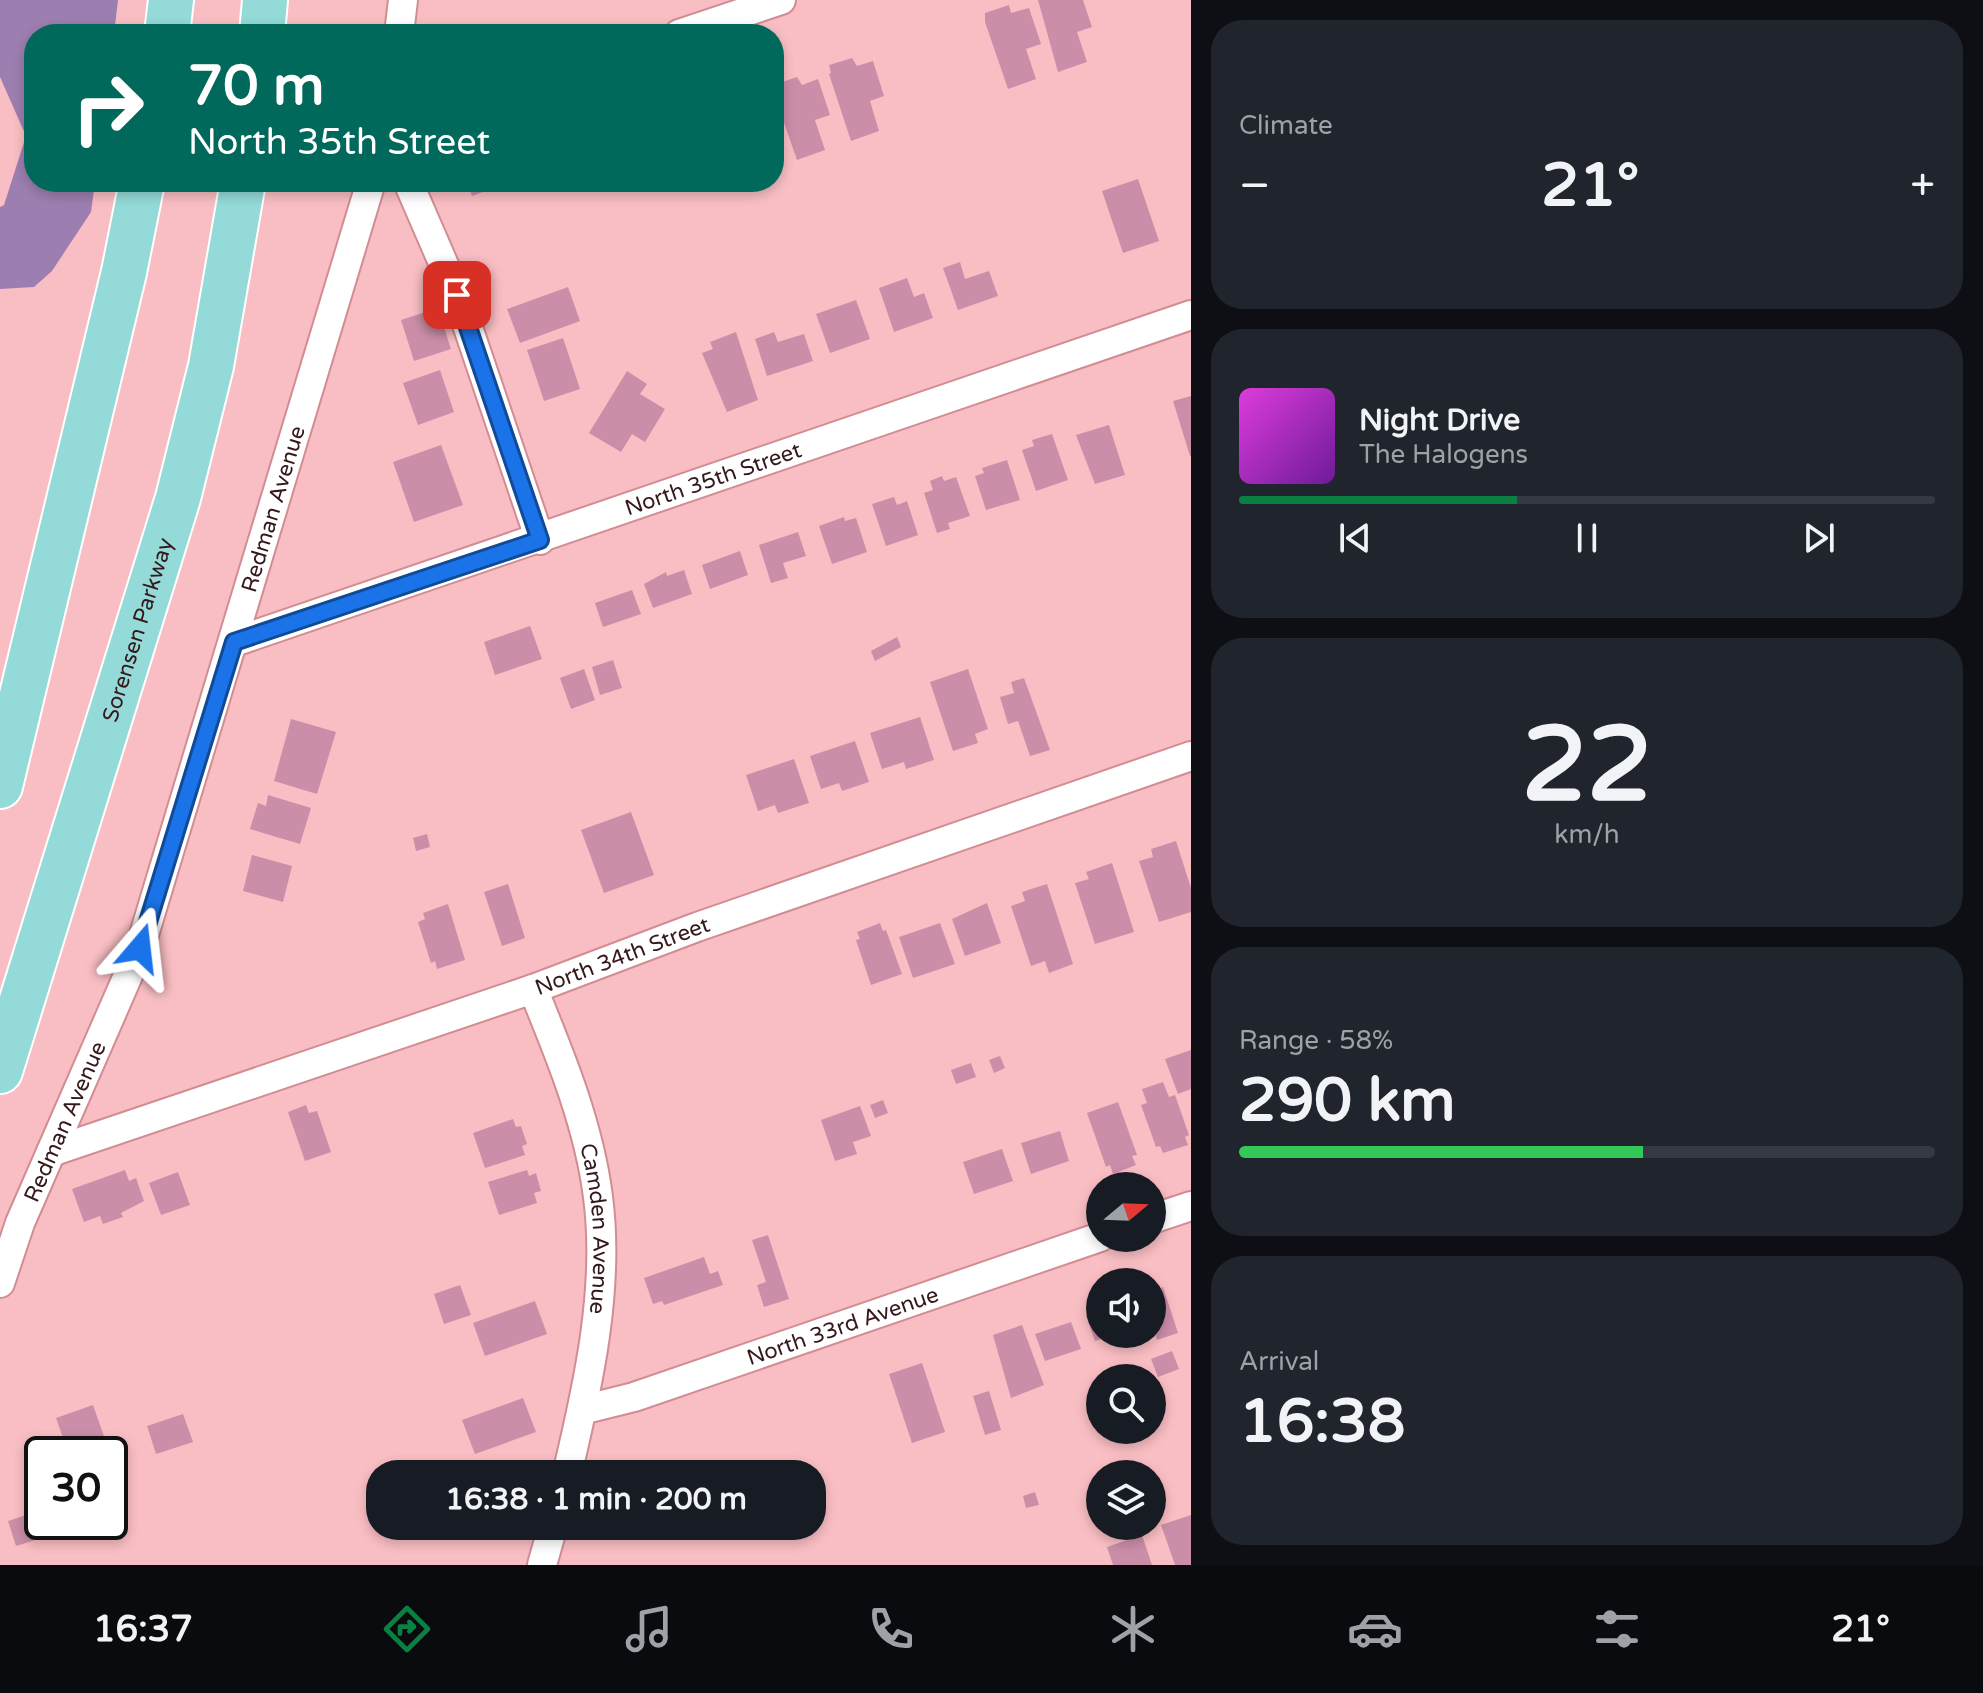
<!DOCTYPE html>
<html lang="en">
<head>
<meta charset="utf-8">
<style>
	:root { --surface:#171b24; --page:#20242c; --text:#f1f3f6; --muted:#9ea1a6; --line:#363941; --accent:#0b8043 }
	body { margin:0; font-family:"Varela Round",sans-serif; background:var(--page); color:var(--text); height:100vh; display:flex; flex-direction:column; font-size:30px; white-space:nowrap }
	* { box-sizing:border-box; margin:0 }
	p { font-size:26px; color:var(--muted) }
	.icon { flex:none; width:44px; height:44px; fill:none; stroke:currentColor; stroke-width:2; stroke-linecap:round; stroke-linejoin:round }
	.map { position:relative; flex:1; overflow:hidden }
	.drawer { display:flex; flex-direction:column; gap:20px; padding:20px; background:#0d0f14; width:792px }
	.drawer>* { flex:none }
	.hud { position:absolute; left:24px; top:24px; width:760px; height:168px; border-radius:32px; box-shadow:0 4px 12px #0003; background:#00695c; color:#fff; overflow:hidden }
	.needle { width:52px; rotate:71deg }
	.tools { position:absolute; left:1086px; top:1172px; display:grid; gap:16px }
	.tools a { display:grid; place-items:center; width:80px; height:80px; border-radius:50%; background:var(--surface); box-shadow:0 4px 12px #0003; font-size:40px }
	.speed { position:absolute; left:24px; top:1436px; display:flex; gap:16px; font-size:40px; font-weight:700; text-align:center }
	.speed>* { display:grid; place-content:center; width:104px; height:104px; border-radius:50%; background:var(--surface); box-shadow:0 4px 12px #0003; line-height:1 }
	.speed .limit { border:4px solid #111; border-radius:12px; background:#fff; color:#111 }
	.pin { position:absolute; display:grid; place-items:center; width:68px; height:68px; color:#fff; margin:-34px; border-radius:16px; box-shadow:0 4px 12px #0006 }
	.me { position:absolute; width:88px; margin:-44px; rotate:17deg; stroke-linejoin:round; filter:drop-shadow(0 0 6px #0008) }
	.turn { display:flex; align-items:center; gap:28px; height:168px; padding:0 32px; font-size:36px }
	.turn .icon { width:104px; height:104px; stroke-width:2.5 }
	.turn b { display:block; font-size:56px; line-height:68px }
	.big { font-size:60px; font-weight:800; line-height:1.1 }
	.drawer .tile { flex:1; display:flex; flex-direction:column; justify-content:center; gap:12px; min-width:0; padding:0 28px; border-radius:32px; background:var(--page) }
	.drawer .dial { align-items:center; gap:0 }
	.dial b { font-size:104px; line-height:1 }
	.song { display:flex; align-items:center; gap:24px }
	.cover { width:96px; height:96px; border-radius:12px; background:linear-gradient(135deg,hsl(300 70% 55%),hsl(280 70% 35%)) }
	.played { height:8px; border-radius:4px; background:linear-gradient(90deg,var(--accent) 40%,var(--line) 40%) }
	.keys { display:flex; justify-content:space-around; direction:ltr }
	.heat { display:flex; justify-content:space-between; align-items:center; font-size:44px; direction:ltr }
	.charge { height:12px; border-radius:6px; background:linear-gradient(90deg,#34c759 58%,var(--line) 0) }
	.trip { position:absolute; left:366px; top:1460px; width:460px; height:80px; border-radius:32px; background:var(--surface); box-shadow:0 4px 12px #0003; font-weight:800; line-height:80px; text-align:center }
	.menu { display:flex; height:128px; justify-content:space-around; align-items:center; background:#090b0e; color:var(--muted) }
	.menu .icon { width:56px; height:56px }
	.menu .on { color:var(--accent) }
	.menu b { font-size:36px; color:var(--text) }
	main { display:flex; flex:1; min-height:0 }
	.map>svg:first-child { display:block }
</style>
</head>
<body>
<main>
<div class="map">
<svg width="1191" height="1565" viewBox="0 0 1191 1565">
	<rect width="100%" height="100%" fill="#f9bec3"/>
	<!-- forest -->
	<path fill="#9d7eb0" d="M0,0h118l-4,34h-80v148h61l-4,30 -39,59 -18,16 -34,2v-82l4,-2 22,-69 -26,-59z"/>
	<!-- building -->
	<path fill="#cb8ea8" d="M1038,0h45l9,27 -15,5 10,30 -29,10z
		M1009,5l2,8 18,-5 12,36 -15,5 10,30 -28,10 -23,-67v-9z
		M852,58l5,8 16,-5 11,35 -14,5 9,30 -28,10 -22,-67 2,-1 -2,-8z
		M797,77l5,8 16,-6 12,36 -15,5 10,30 -28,10 -23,-66v-9z
		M1138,179l21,62 -36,12 -21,-62z
		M467,182h42l-37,14z
		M960,262l5,17 24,-8 9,25 -40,14 -15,-42z
		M907,278l7,19 10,-4 9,25 -39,14 -15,-44z
		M568,287l12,34 -60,22 -13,-34z
		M856,300l14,39 -40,14 -14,-39z
		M438,308l13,41 -37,12 -13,-41z
		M736,332l22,68 -31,12 -25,-59 11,-4 -3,-7z
		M774,332l4,10 26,-8 9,27 -46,15 -12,-37z
		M563,338l17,51 -36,12 -17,-51z
		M440,370l14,42 -36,13 -15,-42z
		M627,371l20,13 -7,10 25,15 -20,33 -13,-8 -11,18 -32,-19z
		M1191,396v60h-1l-17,-55z
		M1109,425l16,50 -30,9 -19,-49z
		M1052,434l16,46 -32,11 -14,-41 12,-4 -2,-6z
		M441,445l22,60 -49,17 -21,-60z
		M1007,460l13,40 -34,10 -11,-34 9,-3 -2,-5z
		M942,476l2,5 12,-4 14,39 -22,7 2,6 -13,4 -13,-40 9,-3 -3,-9z
		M894,497l3,8 10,-4 11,34 -32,11 -14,-42z
		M844,517l1,4 11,-3 11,34 -35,12 -13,-38z
		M798,532l8,24 -23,7 5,15 -17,5 -12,-38z
		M740,551l8,24 -38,14 -8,-24z
		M684,570l8,24 -39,14 -9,-24 22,-12 1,4z
		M632,590l9,24 -38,13 -8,-24z
		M530,626l12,33 -47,16 -11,-33z
		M897,637l4,10 -26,14 -4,-10z
		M613,660l9,28 -22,7 -8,-28z
		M584,669l11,31 -24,9 -11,-31z
		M968,669l20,60 -13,5 3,9 -25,8 -23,-69z
		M1024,678l26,72 -20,6 -12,-35 -10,3 -8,-27 14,-4 -3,-11z
		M920,717l14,43 -28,9 -2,-7 -22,7 -12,-36z
		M291,719l45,13 -19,62 -43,-13z
		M855,741l14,41 -27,9 -3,-8 -18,6 -11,-33z
		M794,759l15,44 -31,10 -3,-8 -17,6 -12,-36z
		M268,795l43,13 -11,36 -50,-15 8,-26 8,3z
		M631,812l23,63 -50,18 -23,-63z
		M427,834l3,13 -14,4 -3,-13z
		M1176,841l15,47v24l-32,10 -20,-61 14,-4 -2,-8z
		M252,855l40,11 -9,36 -40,-11z
		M1112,863l22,69 -39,12 -20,-61 14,-4 -3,-7z
		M508,884l17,54 -23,8 -18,-54z
		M1047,884l26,80 -24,9 -4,-12 -14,5 -20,-60 14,-5 -3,-9z
		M987,903l14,40 -36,13 -13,-37z
		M448,904l17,56 -28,9 -2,-8 -4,2 -13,-41 7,-3 -2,-6z
		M880,923l3,8 3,-1 16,44 -31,11 -15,-45 4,-1 -3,-7z
		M940,923l15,41 -42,14 -14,-41z
		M1191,1050v39l-13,5 -13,-35z
		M1000,1056l5,12 -11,5 -5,-13z
		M971,1063l5,14 -20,7 -5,-14z
		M1163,1082l6,15 6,-2 14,40 -4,2 3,8 -25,8 -3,-7 -4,1 -15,-42 6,-2 -5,-14z
		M883,1100l5,13 -13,5 -5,-13z
		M1118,1102l19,53 -5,1 4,9 -23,9 -3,-9 -4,2 -19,-54z
		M306,1105l3,8 8,-2 14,41 -26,9 -17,-49z
		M860,1106l11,30 -18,6 4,12 -22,7 -14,-41z
		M513,1119l3,8 5,-1 6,18 -5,2 3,9 -40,13 -12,-35z
		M1060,1131l9,30 -38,13 -10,-31z
		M1002,1149l11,32 -39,13 -11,-32z
		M125,1170l4,11 7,-3 8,23 -23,12 2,4 -20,7 -3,-8 -16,6 -12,-33z
		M527,1170l2,6 7,-3 5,18 -7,2 3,10 -38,12 -11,-33z
		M178,1172l12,33 -29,10 -12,-32z
		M768,1235l21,64 -25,8 -7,-22 9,-3 -14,-42z
		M704,1257l6,17 8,-3 5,14 -59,20 -2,-4 -9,3 -9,-26z
		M460,1285l11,30 -27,9 -10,-30z
		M1163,1287l15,46 -21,7 -5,-16v-33z
		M535,1301l12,33 -62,22 -12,-33z
		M1100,1312v22l15,1 -20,6 -9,-25z
		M1071,1322l10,27 -36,12 -10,-27z
		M1022,1325l22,60 -33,13 -18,-63z
		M1172,1351l7,18 -21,8 -7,-18z
		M922,1363l23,69 -33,11 -23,-69z
		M989,1391l12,39 -16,5 -12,-39z
		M523,1398l13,34 -61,22 -13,-34z
		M93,1405l12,34 -37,13 -12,-34z
		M183,1414l10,28 -37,12 -9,-28z
		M1035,1492l4,13 -13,3 -3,-12z
		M42,1510v12h34l1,5 -61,19 -8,-25z
		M1191,1515v50h-16l-14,-40z
		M1142,1535l10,30h-39l-6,-18z"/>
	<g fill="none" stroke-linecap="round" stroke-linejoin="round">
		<defs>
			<g id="street">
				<path d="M399,34l4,-34"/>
				<path d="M679,34l102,-34"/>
				<path d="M408,182l49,113 83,245"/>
				<path id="s1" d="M234,642l957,-327"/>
				<path id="s2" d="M533,989c27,66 56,136 65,208 12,91 -10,189 -31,277"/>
				<path id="s3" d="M51,1152l482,-163 164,-62 494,-171"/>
				<path d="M1152,1219l39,-13"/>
				<path id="s4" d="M0,1283l20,-60 120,-275 231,-766"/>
				<path id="s5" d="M582,1410l52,-13 466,-160"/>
				<path d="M542,1565l11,-39"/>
			</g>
			<g id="primary">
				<path d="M167,34l4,-34"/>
				<path d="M262,34l3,-34"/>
				<path d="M0,786l124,-514 18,-90"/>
				<path id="s6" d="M0,1071l178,-573 33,-132 32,-184"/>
			</g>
		</defs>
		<!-- street casing -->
		<use href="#street" stroke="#d28c93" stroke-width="32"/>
		<!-- primary casing -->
		<use href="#primary" stroke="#fff" stroke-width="48"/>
		<!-- street -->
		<use href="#street" stroke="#fff" stroke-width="28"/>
		<!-- primary -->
		<use href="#primary" stroke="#94dad8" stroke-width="44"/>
	</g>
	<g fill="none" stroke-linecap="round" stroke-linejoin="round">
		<defs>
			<path id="route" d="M140,948l94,-306 306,-102 -83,-245"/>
		</defs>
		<!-- route casing -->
		<use href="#route" stroke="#114b97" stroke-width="20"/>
		<!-- route -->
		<use href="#route" stroke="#1a73e8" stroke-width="14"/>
	</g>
	<g text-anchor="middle" stroke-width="6" stroke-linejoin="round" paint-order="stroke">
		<!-- street labels -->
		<g font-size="22" fill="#34191c" stroke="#fbeced">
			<text dy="8" stroke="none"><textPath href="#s1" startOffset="506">North 35th Street</textPath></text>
			<text dy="8" stroke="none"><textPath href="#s4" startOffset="822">Redman Avenue</textPath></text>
			<text dy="8" stroke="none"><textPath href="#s6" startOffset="462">Sorensen Parkway</textPath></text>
			<text dy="8" stroke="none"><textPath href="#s3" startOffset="604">North 34th Street</textPath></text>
			<text dy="8" stroke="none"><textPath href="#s4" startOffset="174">Redman Avenue</textPath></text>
			<text dy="8" stroke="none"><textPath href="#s2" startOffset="250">Camden Avenue</textPath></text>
			<text dy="8" stroke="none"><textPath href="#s5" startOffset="274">North 33rd Avenue</textPath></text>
		</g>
	</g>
</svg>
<div class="tools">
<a><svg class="needle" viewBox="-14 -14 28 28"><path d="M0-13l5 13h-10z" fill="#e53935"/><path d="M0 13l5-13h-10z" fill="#9ea1a6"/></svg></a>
<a><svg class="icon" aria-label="sound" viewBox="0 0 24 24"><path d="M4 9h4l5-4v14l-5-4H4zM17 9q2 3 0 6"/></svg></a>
<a><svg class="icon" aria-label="search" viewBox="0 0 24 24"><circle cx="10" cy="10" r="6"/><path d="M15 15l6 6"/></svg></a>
<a><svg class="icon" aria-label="layers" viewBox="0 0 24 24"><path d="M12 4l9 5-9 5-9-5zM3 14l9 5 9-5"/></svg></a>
</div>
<div class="speed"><div class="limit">30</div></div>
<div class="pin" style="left:457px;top:295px;background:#d93025"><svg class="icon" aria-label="arrive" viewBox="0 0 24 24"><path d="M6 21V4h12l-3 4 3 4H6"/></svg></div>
<svg class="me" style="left:140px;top:948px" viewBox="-20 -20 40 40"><path d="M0-17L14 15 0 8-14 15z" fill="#1a73e8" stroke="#fff" stroke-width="4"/></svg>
<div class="trip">16:38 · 1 min · 200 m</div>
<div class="hud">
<div class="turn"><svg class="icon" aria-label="right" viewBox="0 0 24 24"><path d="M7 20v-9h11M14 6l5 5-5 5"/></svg><div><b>70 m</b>North 35th Street</div></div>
</div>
</div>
<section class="drawer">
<div class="tile"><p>Climate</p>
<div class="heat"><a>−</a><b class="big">21°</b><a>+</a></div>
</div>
<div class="tile">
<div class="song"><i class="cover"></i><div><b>Night Drive</b><p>The Halogens</p></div></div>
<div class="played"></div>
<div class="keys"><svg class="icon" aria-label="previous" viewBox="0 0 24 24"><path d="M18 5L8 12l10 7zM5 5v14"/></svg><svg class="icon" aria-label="pause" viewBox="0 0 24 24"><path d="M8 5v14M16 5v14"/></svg><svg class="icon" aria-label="next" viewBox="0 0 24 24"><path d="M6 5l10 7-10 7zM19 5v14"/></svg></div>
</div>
<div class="tile dial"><b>22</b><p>km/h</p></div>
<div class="tile"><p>Range · 58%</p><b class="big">290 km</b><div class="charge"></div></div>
<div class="tile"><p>Arrival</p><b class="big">16:38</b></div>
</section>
</main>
<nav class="menu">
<b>16:37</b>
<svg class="icon on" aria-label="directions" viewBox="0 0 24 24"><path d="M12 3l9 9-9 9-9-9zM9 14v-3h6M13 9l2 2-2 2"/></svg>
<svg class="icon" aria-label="music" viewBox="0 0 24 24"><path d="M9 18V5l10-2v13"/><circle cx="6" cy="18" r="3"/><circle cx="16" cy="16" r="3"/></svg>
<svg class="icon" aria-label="phone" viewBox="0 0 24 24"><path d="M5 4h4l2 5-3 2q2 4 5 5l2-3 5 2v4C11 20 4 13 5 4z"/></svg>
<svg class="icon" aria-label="climate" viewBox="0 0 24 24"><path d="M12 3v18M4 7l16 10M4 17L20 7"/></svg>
<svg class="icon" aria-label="car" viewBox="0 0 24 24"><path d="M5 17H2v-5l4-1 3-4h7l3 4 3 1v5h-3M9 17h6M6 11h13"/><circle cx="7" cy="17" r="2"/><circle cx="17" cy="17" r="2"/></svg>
<svg class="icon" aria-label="filters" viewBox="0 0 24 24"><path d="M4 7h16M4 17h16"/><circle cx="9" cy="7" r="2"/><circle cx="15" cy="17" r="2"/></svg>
<b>21°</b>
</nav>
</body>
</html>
